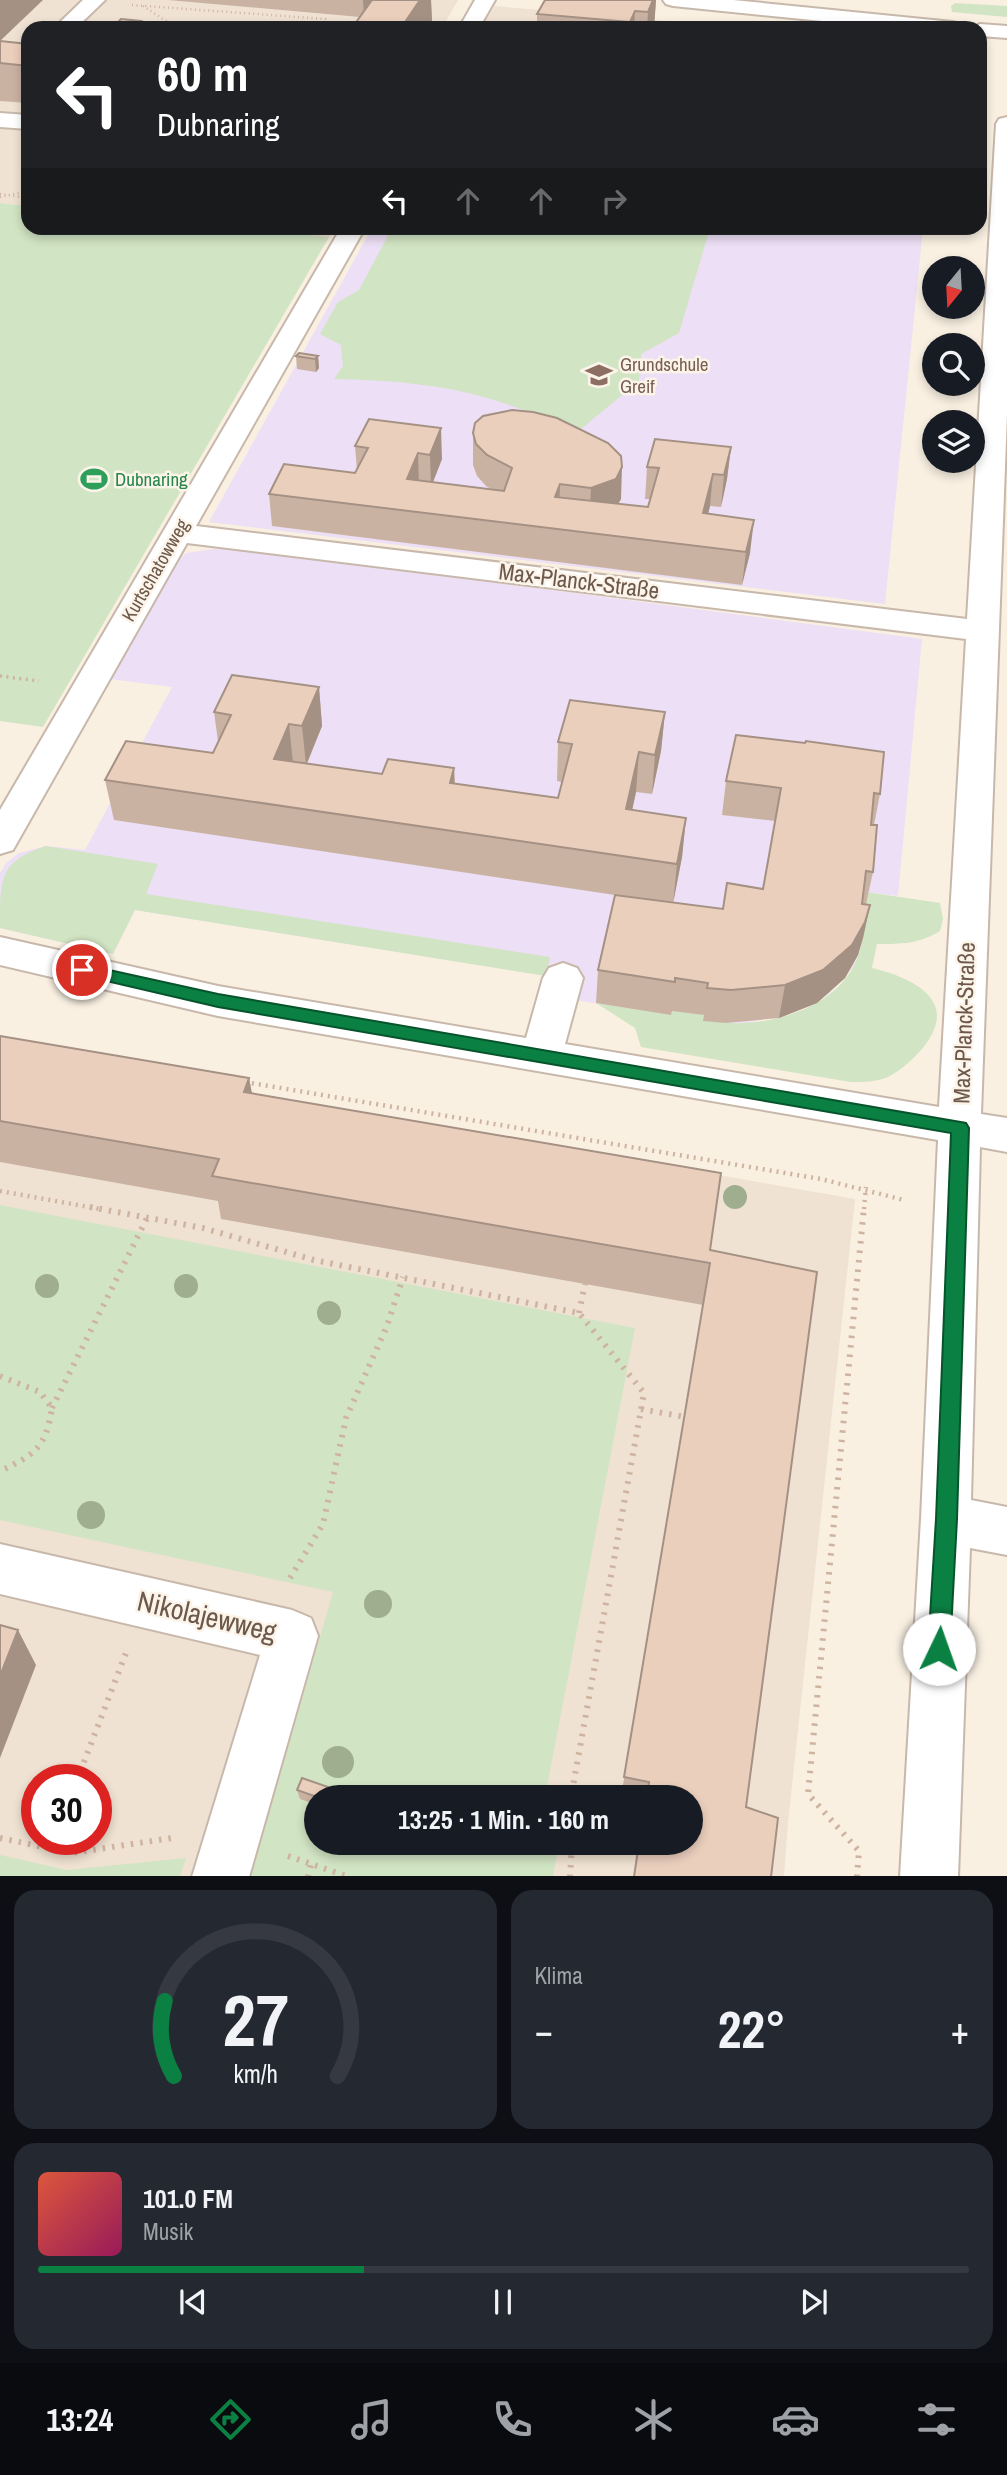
<!DOCTYPE html>
<html lang="de">
<head>
<meta charset="utf-8">
<style>
	:root { --surface:#171b24; --page:#242831; --text:#f1f3f6; --muted:#9ea1a6; --line:#363941; --accent:#0b8043 }
	body { margin:0; font-family:"Archivo Narrow",sans-serif; background:var(--page); color:var(--text); height:100vh; display:flex; flex-direction:column; font-size:26px; white-space:nowrap }
	* { box-sizing:border-box; margin:0 }
	p { font-size:23px; color:var(--muted) }
	.icon { flex:none; width:38px; height:38px; fill:none; stroke:currentColor; stroke-width:2; stroke-linecap:round; stroke-linejoin:round }
	.map { position:relative; height:1876px; overflow:hidden }
	.panel { display:flex; flex-direction:column; gap:14px; padding:14px; background:#0d0f14; flex:1 }
	.panel>* { flex:none }
	.guide { position:absolute; left:21px; top:21px; width:966px; height:214px; border-radius:21px; box-shadow:0 4px 10px #0003; background:#202124; color:#fff; overflow:hidden }
	.needle { width:46px; rotate:198deg }
	.tools { position:absolute; left:922px; top:256px; display:grid; gap:14px }
	.tools a { display:grid; place-items:center; width:63px; height:63px; border-radius:50%; background:var(--surface); box-shadow:0 4px 10px #0003; font-size:35px }
	.speed { position:absolute; left:21px; top:1764px; display:flex; gap:14px; font-size:35px; font-weight:700; text-align:center }
	.speed>* { display:grid; place-content:center; width:91px; height:91px; border-radius:50%; background:var(--surface); box-shadow:0 4px 10px #0003; line-height:1 }
	.speed .limit { border:10px solid #d22; background:#fff; color:#111 }
	.pin { position:absolute; display:grid; place-items:center; width:60px; height:60px; color:#fff; margin:-30px; border:4px solid #fff; border-radius:50%; box-shadow:0 2px 7px #0007 }
	.me { position:absolute; width:77px; margin:-38px; rotate:3deg; stroke-linejoin:round; filter:drop-shadow(0 0 5px #0008) }
	.turn { display:flex; align-items:center; gap:24px; height:147px; padding:0 21px; font-size:32px }
	.turn .icon { width:91px; height:91px; stroke-width:2.5 }
	.turn b { display:block; font-size:49px; line-height:60px }
	.lanes { display:flex; align-items:center; height:66px; padding:0 21px; background:#0003; justify-content:center; gap:35px; direction:ltr }
	.lanes .off { opacity:.35 }
	.big { font-size:52px; font-weight:700; line-height:1.1 }
	.panel .card { flex:1; display:flex; flex-direction:column; justify-content:center; gap:10px; min-width:0; padding:0 24px; border-radius:21px; background:var(--page) }
	.panel .dial { align-items:center; gap:0 }
	.dial svg { height:182px; overflow:visible; fill:none; stroke:var(--line); stroke-width:7; stroke-linecap:round; text-anchor:middle }
	.dial text { fill:var(--text); stroke:none }
	.song { display:flex; align-items:center; gap:21px }
	.cover { width:84px; height:84px; border-radius:10px; background:linear-gradient(135deg,hsl(10 70% 55%),hsl(330 70% 35%)) }
	.played { height:7px; border-radius:4px; background:linear-gradient(90deg,var(--accent) 35%,var(--line) 35%) }
	.keys { display:flex; justify-content:space-around; direction:ltr }
	.heat { display:flex; justify-content:space-between; align-items:center; font-size:38px; direction:ltr }
	.panel .tiles { flex:1; display:grid; gap:14px; grid-template-columns:1fr 1fr }
	.card:last-child { grid-column:span 2 }
	.trip { position:absolute; left:304px; top:1785px; width:399px; height:70px; border-radius:35px; background:var(--surface); box-shadow:0 4px 10px #0003; font-weight:700; line-height:70px; text-align:center }
	.tab-bar { display:flex; height:112px; justify-content:space-around; align-items:center; background:#090b0e; color:var(--muted) }
	.tab-bar .icon { width:49px; height:49px }
	.tab-bar .current { color:var(--accent) }
	.tab-bar b { font-size:32px; color:var(--text) }
	.map>svg:first-child { display:block }
</style>
</head>
<body>
<div class="map">
<svg width="1007" height="1877" viewBox="0 0 1007 1877">
	<rect width="100%" height="100%" fill="#f9f0e2"/>
	<!-- residential -->
	<path fill="#efe2d2" fill-rule="evenodd" d="M0,0h458l-16,28h-414v178l-28,-3z
		M495,6l173,15 -3,7h-185z
		M234,228h99l-4,9z
		M0,1045l118,25 737,129 -67,624 -4,53h-784zM37,1780h59v59h-59zM317,1797h374v46h-374z"/>
	<!-- education -->
	<path fill="#eddff5" d="M372,228h551l-38,376 -676,-82z
		M227,547l695,92 -24,257 -32,-4 -3,46 -9,28 -26,29 -35,18 -46,10h-21l-23,-8 -31,-4 -1,4 -97,-15 -11,-22 -428,-68 -22,44 -113,-26v-55l6,-10 13,-10 27,-7 39,4 87,-163 -62,-8 67,-117 9,-9z"/>
	<!-- green -->
	<path fill="#d1e4c3" d="M955,3l52,3v11l-55,-5 -1,-6z
		M0,203l28,3v22h206l95,9 -286,490 -43,-6z
		M392,228h318l-31,105 -38,21 -2,27 -58,48c-30,-8 -57,-20 -87,-29 -51,-16 -107,-20 -160,-21l9,-13 -2,-21 -21,-11 18,-32 21,-12z
		M46,846l112,18 -12,30 404,63 -4,19 -411,-66 -22,44 -113,-26c0,-51 0,-67 46,-82z
		M866,892l74,11 3,16 -3,12c-21,13 -38,13 -63,13l-5,24c21,5 55,16 63,38 11,26 -27,61 -47,71 -12,5 -25,5 -37,5l-210,-35 -6,-19 -39,-25 75,11 1,-3c10,1 21,2 32,4 8,2 16,8 25,8 44,2 104,-15 125,-58 12,-22 11,-49 12,-73z
		M0,1205l635,123 -90,469h-228v46h242l-6,33h-302l82,-284 -333,-72z
		M0,1855l67,15 119,-12 -6,18 -180,1z"/>
	<g fill="none" stroke-linecap="round" stroke-linejoin="round">
		<defs>
			<path id="minor" d="M83,0h22l-29,28h-22z
				M475,0h20l-16,28h-20z
				M663,0h70l220,22 7,2 3,4h-71l-219,-22 -7,-2z
				M980,24l27,2v12l-27,-2v-8h-9z
				M0,113l28,2v14l-28,-2z
				M1007,117v296l-26,701 26,4v34l-27,-5 -9,353 36,7v48l-37,-7 -12,329h-58l21,-358 17,-379 -720,-124 -218,-51v-28l218,49 308,52 17,-60 6,-10 14,-5 14,5 6,10 -18,66 374,63 27,-468 -779,-96 -174,307 -13,4v-44l341,-582h24l-169,298 771,93 29,-495 3,-5z
				M0,1544l292,66 19,8 7,18 -69,241h-57l68,-222 -260,-61z"/>
		</defs>
		<!-- minor casing -->
		<use href="#minor" stroke="#c8b8ab" stroke-width="4"/>
		<!-- path-far3 -->
		<path stroke="#cfb3a1" stroke-width="2.5" stroke-dasharray="1 3.5" stroke-linecap="butt" d="M132,5l193,14 9,9
			M143,6l34,22
			M0,194l28,4
			M0,197l28,-6"/>
		<!-- path-far2 -->
		<path stroke="#cfb3a1" stroke-width="3.5" stroke-dasharray="2 4.5" stroke-linecap="butt" d="M0,676l39,5"/>
		<!-- path-far1 -->
		<path stroke="#cfb3a1" stroke-width="4.5" stroke-dasharray="2 5" stroke-linecap="butt" d="M245,1082l576,97 83,21
			M0,1191l100,18
			M864,1209l2,-22"/>
		<!-- path -->
		<path stroke="#cfb3a1" stroke-width="6" stroke-dasharray="2.5 7" stroke-linecap="butt" d="M90,1207l113,21 111,32 265,53 65,80 -73,404
			M579,1313l6,-29
			M0,1376l40,16 12,16c-6,39 -17,47 -52,63
			M52,1408l95,-190
			M641,1409l44,8
			M290,1578l33,-54 23,-106 41,-92 16,-49
			M77,1780l49,-127
			M0,1838l72,15 100,-15
			M51,1848l3,-9
			M288,1856l61,21
			M308,1877l3,-13
			M570,1877l2,-34
			M857,1877l2,-26 -51,-57 56,-587"/>
		<!-- minor -->
		<use href="#minor" fill="#fff" fill-rule="evenodd"/>
	</g>
	<!-- trees -->
	<g fill="#9fae8e">
		<circle cx="735" cy="1197" r="12"/>
		<circle cx="47" cy="1286" r="12"/>
		<circle cx="186" cy="1286" r="12"/>
		<circle cx="329" cy="1313" r="12"/>
		<circle cx="91" cy="1515" r="14"/>
		<circle cx="378" cy="1604" r="14"/>
		<circle cx="338" cy="1762" r="16"/>
	</g>
	<!-- wall -->
	<path fill="#cab2a3" d="M168,0h263l1,21 -5,7h-75l8,-11z
		M545,0h111l-2,28h-117v-14z
		M0,41l28,3v59l-28,-2z
		M296,356h22l1,12 -3,4 -19,-3z
		M369,419l73,40 -9,23 59,7 -5,-2 -10,-11 -4,-11v-32l148,66 -3,5 30,3 2,-8h-5l2,-32 84,-20 -4,32 -6,28 -11,-1 -2,8 42,39 -8,32 -470,-59 -3,-32 86,-21 2,-3 -2,-24z
		M319,687l3,39 -15,38 75,10 72,-6 1,15 103,15 4,-16 -5,-1 1,-39 107,-30 -4,39 -9,43 -16,-2 -4,18 54,8 -4,39 -9,45 50,7 40,-20 12,-68 -53,-6 4,-34 154,13 -6,31 -1,47 -7,32 4,1 -7,33 -5,17 -13,23 -28,25 -38,15 -53,5 -23,-2 1,-6 -32,-4 -1,4 -75,-12 2,-33 17,-75 -501,-75 -9,-40 108,-27 5,-12 -4,-29z
		M0,1036l249,42 3,15 458,157 -19,547h-70l82,-492 -482,-86 -3,-18 -218,-39z
		M297,1790l20,7v8l-17,-6z"/>
	<!-- shaded-wall -->
	<path fill="#a49184" d="M0,0h43l-43,41z
		M363,0h13l-12,17z
		M420,0h11l1,21 -5,7h-26z
		M653,0h3l-2,28h-7l1,-16z
		M635,11l-1,17h-4v-6z
		M141,21l1,7h-9z
		M318,356l1,12 -3,4 -1,-13z
		M441,428l1,31 -11,28 -1,-32z
		M731,447l-4,32 -6,28 3,-32z
		M418,453l1,32 -12,-6z
		M622,467l-1,32 -7,12 -25,10 2,-33z
		M713,474l-3,32 -10,40 3,-33z
		M560,484l-1,32 -4,-19z
		M754,520l-4,33 -8,32 4,-33z
		M319,687l3,39 -16,39 -4,-39z
		M665,712l-4,39 -9,43 3,-39z
		M289,724l4,39 -19,-4z
		M639,752l-3,40 -12,56 2,-39z
		M454,768l1,40 -5,-25z
		M686,818l-4,39 -9,47 4,-40z
		M870,905l-7,33 -5,17 -13,23 -28,25 -38,15 6,-33z
		M249,1078l8,44 -13,-30z
		M18,1630l18,35 -36,93v-82z
		M334,1789l2,8h-5z"/>
	<!-- building -->
	<path fill="#ebcfbd" stroke="#a49184" stroke-width="2" d="M372,0h48l-19,28h-49z
		M545,0h108l-5,12 -13,-1 -5,11 -93,-8z
		M121,19l20,2 -8,7 -20,-1z
		M0,41l28,3v22l-28,-3z
		M299,353l19,3 -3,3 -19,-3z
		M512,410l21,2 24,6 51,25 13,13 1,11 -6,12 -25,9 -31,-4 -5,13 93,10 11,-39 -12,-1 8,-28 76,8 -7,28 -11,-1 -10,39 51,7 -8,32 -477,-58 15,-30 71,9 13,-25 -13,-2 14,-27 72,9 -11,27 -12,-2 -11,26 97,12 8,-23 -25,-13 -11,-11 -3,-11 2,-10 8,-7z
		M232,675l87,12 -17,39 -13,-2 -15,35 108,15 6,-15 66,9 -4,15 108,15 14,-54 -14,-2 12,-42 95,12 -10,43 -16,-3 -13,57 60,9 -9,46 -572,-84 21,-39 87,12 18,-38 -17,-3z
		M736,735l69,8 1,-2 78,11 -4,42 -6,-1 -3,32h6l-4,47 -7,-1 -4,33 8,1 -5,17 -13,23 -29,25 -38,15 -54,5 -24,-2 1,-5 -33,-5v4l-77,-12 17,-75 108,14 4,-26 36,6 18,-101 -55,-7z
		M0,1036l249,42 -5,14 477,81 -11,77 107,22 -71,535 32,11 -7,59h-137l5,-34h52v-46h-44l2,-15 -25,-5 86,-514 -498,-87 7,-17 -219,-38z
		M0,1625l18,5 -18,46z
		M302,1778l32,11 -3,8h-14l-20,-7z"/>
	<!-- route -->
	<path fill="#0b8043" stroke="#07532c" stroke-width="2" d="M82,964l136,30 748,129 3,5 -12,391 -7,130 -4,8 -7,3 -8,-3 -3,-8 8,-130 15,-386 -733,-126 -142,-33 -2,-4z"/>
	<!-- icons -->
	<defs>
		<symbol id="school-bare" viewBox="-9 -9 18 18"><path d="M0-5L7-2L0 1L-7-2ZM-4 1L0 2.5L4 1V4Q0 6-4 4Z" fill="#8d6e63" stroke="#fcf4e8" stroke-width="2.5" paint-order="stroke"/></symbol>
		<symbol id="stadium-bare" viewBox="-9 -9 18 18"><path d="M0-5a6.5 5 0 1 0 0 10a6.5 5 0 1 0 0-10ZM-3.5-1.8h7v3.6h-7Z" fill="#2e9e5b" stroke="#fcf4e8" stroke-width="2.5" paint-order="stroke"/></symbol>
	</defs>
	<g fill-rule="evenodd">
		<use href="#school-bare" x="580" y="356" width="38" height="38"/>
		<use href="#stadium-bare" x="75" y="460" width="38" height="38"/>
	</g>
	<g text-anchor="middle" stroke-width="5" stroke-linejoin="round" paint-order="stroke">
		<!-- far-education labels -->
		<g font-size="19" fill="#785e54" stroke="#fcf4e8" text-anchor="start">
			<text x="620" y="371">Grundschule<tspan x="620" dy="22">Greif</tspan></text>
		</g>
		<!-- far-leisure labels -->
		<g font-size="19" fill="#27864d" stroke="#fcf4e8" text-anchor="start">
			<text x="115" y="486">Dubnaring</text>
		</g>
		<!-- far-street labels -->
		<g font-size="19" fill="#6d584c" stroke="#fcf4e8">
			<text transform="translate(155 570) rotate(-60)" y="7">Kurtschatowweg</text>
		</g>
		<!-- street labels -->
		<g font-size="23" fill="#6d584c" stroke="#fcf4e8">
			<text transform="translate(579 581) rotate(7)" y="8">Max-Planck-Straße</text>
			<text transform="translate(964 1023) rotate(-88)" y="8">Max-Planck-Straße</text>
		</g>
		<!-- near-street labels -->
		<g font-size="28" fill="#6d584c" stroke="#fcf4e8">
			<text transform="translate(207 1616) rotate(13)" y="10">Nikolajewweg</text>
		</g>
	</g>
</svg>
<div class="tools">
<a><svg class="needle" viewBox="-14 -14 28 28"><path d="M0-13l5 13h-10z" fill="#e53935"/><path d="M0 13l5-13h-10z" fill="#9ea1a6"/></svg></a>
<a><svg class="icon" aria-label="search" viewBox="0 0 24 24"><circle cx="10" cy="10" r="6"/><path d="M15 15l6 6"/></svg></a>
<a><svg class="icon" aria-label="layers" viewBox="0 0 24 24"><path d="M12 4l9 5-9 5-9-5zM3 14l9 5 9-5"/></svg></a>
</div>
<div class="speed"><div class="limit">30</div></div>
<div class="pin" style="left:82px;top:970px;background:#d93025"><svg class="icon" aria-label="arrive" viewBox="0 0 24 24"><path d="M6 21V4h12l-3 4 3 4H6"/></svg></div>
<svg class="me" style="left:939px;top:1649px" viewBox="-20 -20 40 40"><circle r="19" fill="#fff"/><path d="M0-13L10 11 0 6-10 11z" fill="#0b8043"/></svg>
<div class="trip">13:25 · 1 Min. · 160 m</div>
<div class="guide">
<div class="turn"><svg class="icon" aria-label="left" viewBox="0 0 24 24"><path d="M17 20v-9H6M10 6l-5 5 5 5"/></svg><div><b>60 m</b>Dubnaring</div></div>
<div class="lanes"><svg class="icon" aria-label="left" viewBox="0 0 24 24"><path d="M17 20v-9H6M10 6l-5 5 5 5"/></svg><svg class="icon off" aria-label="ahead" viewBox="0 0 24 24"><path d="M12 20V5M6 11l6-6 6 6"/></svg><svg class="icon off" aria-label="ahead" viewBox="0 0 24 24"><path d="M12 20V5M6 11l6-6 6 6"/></svg><svg class="icon off" aria-label="right" viewBox="0 0 24 24"><path d="M7 20v-9h11M14 6l5 5-5 5"/></svg></div>
</div>
</div>
<section class="panel">
<div class="tiles">
<div class="card dial"><svg viewBox="0 0 100 80">
<path d="M14 69A42 42 0 1 1 86 69"/>
<path d="M14 69A42 42 0 0 1 10 36" stroke="#0b8043"/>
<text x="50" y="56" font-size="32" font-weight="700">27</text>
<text x="50" y="72" font-size="11">km/h</text>
</svg></div>
<div class="card"><p>Klima</p>
<div class="heat"><a>−</a><b class="big">22°</b><a>+</a></div>
</div>
<div class="card">
<div class="song"><i class="cover"></i><div><b>101.0 FM</b><p>Musik</p></div></div>
<div class="played"></div>
<div class="keys"><svg class="icon" aria-label="previous" viewBox="0 0 24 24"><path d="M18 5L8 12l10 7zM5 5v14"/></svg><svg class="icon" aria-label="pause" viewBox="0 0 24 24"><path d="M8 5v14M16 5v14"/></svg><svg class="icon" aria-label="next" viewBox="0 0 24 24"><path d="M6 5l10 7-10 7zM19 5v14"/></svg></div>
</div>
</div>
</section>
<nav class="tab-bar">
<b>13:24</b>
<svg class="icon current" aria-label="directions" viewBox="0 0 24 24"><path d="M12 3l9 9-9 9-9-9zM9 14v-3h6M13 9l2 2-2 2"/></svg>
<svg class="icon" aria-label="music" viewBox="0 0 24 24"><path d="M9 18V5l10-2v13"/><circle cx="6" cy="18" r="3"/><circle cx="16" cy="16" r="3"/></svg>
<svg class="icon" aria-label="phone" viewBox="0 0 24 24"><path d="M5 4h4l2 5-3 2q2 4 5 5l2-3 5 2v4C11 20 4 13 5 4z"/></svg>
<svg class="icon" aria-label="climate" viewBox="0 0 24 24"><path d="M12 3v18M4 7l16 10M4 17L20 7"/></svg>
<svg class="icon" aria-label="car" viewBox="0 0 24 24"><path d="M5 17H2v-5l4-1 3-4h7l3 4 3 1v5h-3M9 17h6M6 11h13"/><circle cx="7" cy="17" r="2"/><circle cx="17" cy="17" r="2"/></svg>
<svg class="icon" aria-label="filters" viewBox="0 0 24 24"><path d="M4 7h16M4 17h16"/><circle cx="9" cy="7" r="2"/><circle cx="15" cy="17" r="2"/></svg>
</nav>
</body>
</html>
